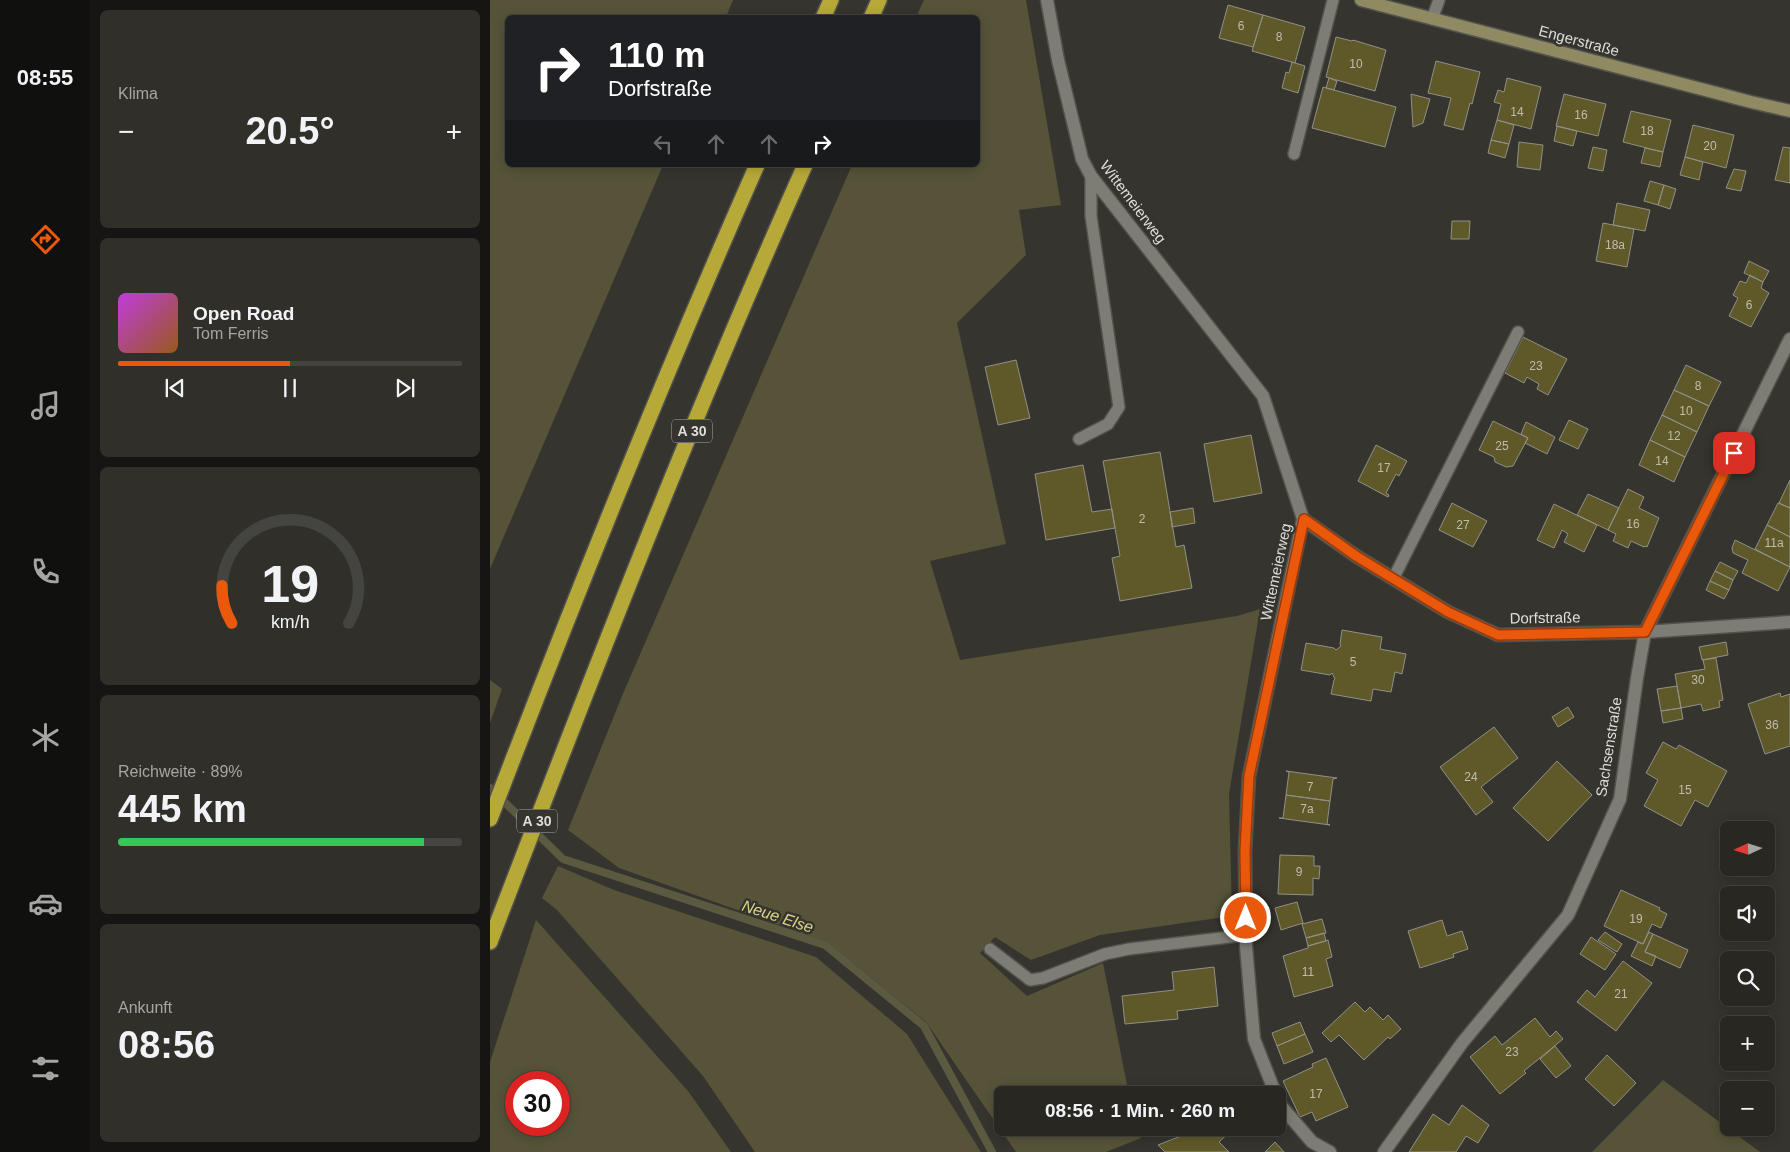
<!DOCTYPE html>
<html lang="de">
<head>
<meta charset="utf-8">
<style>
	:root { --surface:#282722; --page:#302f2a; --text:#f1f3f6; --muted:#a5a5a5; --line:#444440; --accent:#ea580c }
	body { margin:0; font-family:Helvetica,sans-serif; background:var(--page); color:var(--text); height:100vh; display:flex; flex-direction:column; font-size:19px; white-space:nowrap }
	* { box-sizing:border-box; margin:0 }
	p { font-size:16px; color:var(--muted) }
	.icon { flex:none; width:28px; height:28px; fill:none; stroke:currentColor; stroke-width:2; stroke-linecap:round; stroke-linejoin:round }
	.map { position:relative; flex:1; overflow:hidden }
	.side { display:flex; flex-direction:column; gap:10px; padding:10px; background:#161513; width:400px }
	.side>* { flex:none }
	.hud { position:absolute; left:15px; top:15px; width:475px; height:152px; border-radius:8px; box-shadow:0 2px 12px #0003,0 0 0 1px var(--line); background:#202124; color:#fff; overflow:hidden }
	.needle { width:32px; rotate:266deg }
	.controls { position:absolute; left:1230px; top:821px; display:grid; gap:10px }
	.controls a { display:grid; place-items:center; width:55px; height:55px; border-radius:8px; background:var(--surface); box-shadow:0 2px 12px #0003,0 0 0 1px var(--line); font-size:25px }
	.speed { position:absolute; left:15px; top:1071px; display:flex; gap:10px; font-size:25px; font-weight:700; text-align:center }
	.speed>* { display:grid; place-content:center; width:65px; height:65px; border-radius:50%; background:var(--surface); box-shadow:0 2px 12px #0003,0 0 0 1px var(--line); line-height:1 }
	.speed .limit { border:8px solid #d22; background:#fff; color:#111 }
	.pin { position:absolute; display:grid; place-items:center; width:42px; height:42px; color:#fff; margin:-21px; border-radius:10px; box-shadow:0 2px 8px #0006 }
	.me { position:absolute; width:55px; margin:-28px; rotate:0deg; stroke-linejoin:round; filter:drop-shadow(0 0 4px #0008) }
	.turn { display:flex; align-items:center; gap:18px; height:105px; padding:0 20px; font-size:22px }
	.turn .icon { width:65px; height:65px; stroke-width:2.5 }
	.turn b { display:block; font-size:35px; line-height:42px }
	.lanes { display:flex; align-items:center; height:48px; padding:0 20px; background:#0003; justify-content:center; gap:25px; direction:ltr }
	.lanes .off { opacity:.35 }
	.big { font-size:38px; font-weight:600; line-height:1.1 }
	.side .tile { flex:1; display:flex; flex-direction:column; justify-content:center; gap:8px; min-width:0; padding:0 18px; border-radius:8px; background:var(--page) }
	.side .dial { align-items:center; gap:0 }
	.dial svg { height:130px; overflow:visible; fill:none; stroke:var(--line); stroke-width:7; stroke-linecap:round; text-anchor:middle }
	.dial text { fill:var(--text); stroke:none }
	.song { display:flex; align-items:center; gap:15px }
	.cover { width:60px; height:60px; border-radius:8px; background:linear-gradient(135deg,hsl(290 70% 55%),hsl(30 70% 35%)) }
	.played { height:5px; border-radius:2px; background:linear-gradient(90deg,var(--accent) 50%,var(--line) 50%) }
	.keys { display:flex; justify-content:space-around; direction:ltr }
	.heat { display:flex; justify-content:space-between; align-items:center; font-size:28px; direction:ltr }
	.charge { height:8px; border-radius:4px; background:linear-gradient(90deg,#34c759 89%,var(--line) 0) }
	.trip { position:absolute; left:504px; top:1086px; width:292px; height:50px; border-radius:8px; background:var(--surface); box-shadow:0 2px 12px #0003,0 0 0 1px var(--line); font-weight:600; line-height:50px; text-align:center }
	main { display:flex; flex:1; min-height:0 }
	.dock { display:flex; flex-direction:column; width:90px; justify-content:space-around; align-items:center; background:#10100e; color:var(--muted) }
	.dock .icon { width:35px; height:35px }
	.dock .on { color:var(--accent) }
	.dock b { font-size:22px; color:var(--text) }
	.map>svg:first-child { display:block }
</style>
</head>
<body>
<main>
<nav class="dock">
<b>08:55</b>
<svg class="icon on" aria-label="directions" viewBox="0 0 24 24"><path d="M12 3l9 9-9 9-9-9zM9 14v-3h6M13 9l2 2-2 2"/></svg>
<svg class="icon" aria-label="music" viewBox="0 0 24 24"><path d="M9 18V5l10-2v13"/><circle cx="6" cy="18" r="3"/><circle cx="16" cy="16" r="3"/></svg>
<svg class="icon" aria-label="phone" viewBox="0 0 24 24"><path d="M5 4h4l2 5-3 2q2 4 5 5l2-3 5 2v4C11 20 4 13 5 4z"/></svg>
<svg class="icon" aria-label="climate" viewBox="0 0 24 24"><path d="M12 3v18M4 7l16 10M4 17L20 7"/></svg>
<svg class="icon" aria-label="car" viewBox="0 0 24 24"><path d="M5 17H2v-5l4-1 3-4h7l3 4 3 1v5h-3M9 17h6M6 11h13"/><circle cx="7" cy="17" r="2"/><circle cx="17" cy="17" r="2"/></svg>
<svg class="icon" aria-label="filters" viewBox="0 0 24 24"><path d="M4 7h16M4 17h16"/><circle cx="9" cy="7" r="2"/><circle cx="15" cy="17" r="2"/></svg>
</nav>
<section class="side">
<div class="tile"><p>Klima</p>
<div class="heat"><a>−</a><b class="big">20.5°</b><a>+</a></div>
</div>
<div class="tile">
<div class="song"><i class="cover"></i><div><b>Open Road</b><p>Tom Ferris</p></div></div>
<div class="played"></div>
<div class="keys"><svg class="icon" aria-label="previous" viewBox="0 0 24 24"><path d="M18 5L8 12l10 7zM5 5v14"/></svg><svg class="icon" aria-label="pause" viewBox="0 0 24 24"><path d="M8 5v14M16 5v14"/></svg><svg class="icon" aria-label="next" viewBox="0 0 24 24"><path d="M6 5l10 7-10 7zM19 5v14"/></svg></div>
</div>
<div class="tile dial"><svg viewBox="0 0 100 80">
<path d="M14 69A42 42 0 1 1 86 69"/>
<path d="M14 69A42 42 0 0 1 8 46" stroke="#ea580c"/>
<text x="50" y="56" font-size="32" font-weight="700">19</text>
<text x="50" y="72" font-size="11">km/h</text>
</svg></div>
<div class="tile"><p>Reichweite · 89%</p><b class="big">445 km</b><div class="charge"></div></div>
<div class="tile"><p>Ankunft</p><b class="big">08:56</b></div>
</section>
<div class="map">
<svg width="1300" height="1152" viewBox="0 0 1300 1152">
	<rect width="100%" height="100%" fill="#35342e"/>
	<!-- green -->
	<path fill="#565338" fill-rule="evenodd" d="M0,0h243l-7,17 -218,1v147h155l-173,404z
		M434,0h102l35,205 -42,5 7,45 -69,68 49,221 -76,17 30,99 277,-44 23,-7 -31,185 3,122 -132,19 -69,25 -36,-23 -15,16 47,43 76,-33 26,132h-127v33h136l3,10 -35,14h-90l-90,-130 -99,-80 -208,-74 -51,-38 54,-134 230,-531h126v-147l-62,-1z
		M0,680l12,9 -12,34z
		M68,866l56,24 202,67 91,77 74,118h-226l-52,-76 -146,-166 -15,-12z
		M46,920l152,171 43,61h-241v-90zM69,1082v43h-43v-43z
		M1173,1080l97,72h-168z"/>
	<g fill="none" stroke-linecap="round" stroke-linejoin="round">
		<!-- stream -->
		<path stroke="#5c5941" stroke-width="8" d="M0,788l73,71 262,86 99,81 68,126"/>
	</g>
	<!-- building -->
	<path fill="#5f592a" stroke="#909088" d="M738,5l35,10 -10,32 -34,-9z
		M773,15l42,12 -10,36 -43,-12z
		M846,37l16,4 1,-1 33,10 -11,41 -49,-14z
		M946,61l44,11 -8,32 -2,-1 -7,27 -19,-5 7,-27 -23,-5z
		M802,62l13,4 -7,27 -16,-5 4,-16 3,1z
		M839,78l8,3 -3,9 -8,-2z
		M1017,78l34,9 -10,42 -34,-9 4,-16 -7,-2 4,-12 6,2z
		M833,87l73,20 -11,40 -73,-19z
		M921,94l19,5 -7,24 -10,4z
		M1074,94l42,10 -8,32 -42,-10z
		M1141,111l40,9 -8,32 -40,-10z
		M1007,120l17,5 -5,19 -18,-4z
		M1203,125l41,10 -8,33 -41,-11z
		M1067,126l20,5 -4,15 -19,-5z
		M1001,140l18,4 -4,14 -17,-5z
		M1029,142l24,3 -3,25 -23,-3z
		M1103,147l14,3 -4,21 -15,-3z
		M1293,147l7,1v35l-15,-3z
		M1155,148l18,4 -3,15 -19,-4z
		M1195,157l18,5 -4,18 -19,-5z
		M1244,169l12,2 -5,20 -15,-3z
		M1160,181l14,4 -6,20 -14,-4z
		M1174,185l12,4 -6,20 -12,-4z
		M1127,203l33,7 -5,21 -32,-6z
		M962,221h18l-1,18h-18z
		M1113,223l31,6 -7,38 -31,-6z
		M1259,261l20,10 -6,11 -19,-9z
		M1260,275l13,7 -2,6 8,5 -18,34 -22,-11 9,-18 -5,-3 7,-14 6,2z
		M1033,337l44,22 -19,36 -11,-6 2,-5 -12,-7 -3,6 -19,-10z
		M526,360l14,58 -32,7 -13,-58z
		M1196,365l35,17 -12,24 -35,-16z
		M1184,390l35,16 -12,26 -35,-17z
		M1172,415l35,17 -12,25 -35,-17z
		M1079,420l19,9 -10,20 -19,-9z
		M1003,421l35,17 -15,28 -7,1 -11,-5 -1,-5 -15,-7z
		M1036,422l29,15 -8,17 -22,-11 3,-5 -7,-4z
		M761,435l11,58 -48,9 -10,-58z
		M1160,440l35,17 -11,25 -35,-17z
		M886,445l31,16 -8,15 -3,-2 -10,19 3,2 -1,2 -30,-16z
		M670,452l16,95 8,-2 8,43 -72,13 -8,-43 8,-2 -17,-95z
		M593,465l9,47 20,-3 3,19 -69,12 -11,-66z
		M1300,480v28l-11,-5z
		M1138,489l16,8 -5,11 20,10 -12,29 -2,-1 -1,1 -13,-6 -3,7 -15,-7 3,-7 -8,-4z
		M1098,494l31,14 -11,22 -31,-15z
		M962,503l35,18 -14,26 -34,-17z
		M1288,503l12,5v29l-23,-12z
		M1064,504l43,21 -13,27 -20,-10 4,-8 -6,-4 -8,18 -17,-8z
		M703,508l2,15 -23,4 -2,-15z
		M1277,525l23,12v30l-35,-18z
		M1245,540l55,27 -12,24 -36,-18 6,-13 -15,-7 -1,-5z
		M1230,562l18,9 -5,9 -18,-9z
		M1225,571l18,9 -4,10 -19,-9z
		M1220,581l19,9 -5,9 -18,-9z
		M852,630l40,7 -2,12 26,5 -4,20 -7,-2 -4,20 -18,-3 -2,12 -40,-7 3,-14 1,-1 -3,-6 -2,2 -29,-5 5,-27 28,5 2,2 5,-4 -1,-2z
		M1236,642l2,13 -26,5 -3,-13z
		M1226,658l7,42 -4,1 1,6 -17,4 -2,-7 -20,4 -6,-34 30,-5 -2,-9z
		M1187,686l4,22 -20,3 -4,-22z
		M1290,693l1,4 9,-3v52l-25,8 -17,-50z
		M1078,707l6,10 -16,10 -6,-10z
		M1191,708l2,11 -20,4 -2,-12z
		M1004,727l24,31 -37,29 12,15 -17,13 -36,-48z
		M1173,742l13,7 3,-4 48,26 -19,36 -13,-7 -14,26 -37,-20 14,-26 -12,-7z
		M1067,761l35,34 -44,46 -35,-33z
		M796,771l51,7 -4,1 -3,22 -44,-6 3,-23z
		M796,795l44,6 -3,23 3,1 -51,-7h4z
		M790,855l34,1v10h6l-1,13 -6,-1v17l-35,-1z
		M1131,890l39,18 -1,2 8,4 -6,14 -9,-4 -9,20 -39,-18z
		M807,902l6,21 -22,7 -6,-22z
		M832,919l4,14 -20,5 -4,-14z
		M952,920l5,16 15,-5 6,18 -15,5 1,3 -34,11 -12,-37z
		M1115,932l17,12 -5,8 -19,-12z
		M1159,932l4,2 -8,18 11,4 -4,10 -21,-10 7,-14 5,2z
		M834,933l2,8 -18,5 -2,-8z
		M1163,934l35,16 -8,18 -35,-16z
		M1101,937l25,17 -11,16 -25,-16z
		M838,940l4,17 -6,2 7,27 -39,11 -11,-41 25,-8v-2z
		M1133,961l29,22 -36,48 -39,-29 10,-12 8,7z
		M724,967l4,39 -41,5 1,8 -53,5 -3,-28 52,-6 -2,-18z
		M865,1002l10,10 5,-5 13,13 5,-5 13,14 -11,10 -2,-2 -24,23 -25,-25 -8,7 -9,-9z
		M1045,1018l15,19 6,-6 7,8 -39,32 2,2 -26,21 -30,-37 25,-21 7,9z
		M810,1022l5,12 -28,12 -5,-13z
		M815,1034l8,18 -29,12 -7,-18z
		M1065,1046l16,20 -15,12 -16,-19z
		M1117,1055l29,28 -22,23 -29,-27z
		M836,1058l22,49 -32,14 -4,-9 -12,5 -17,-36 30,-14 -1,-3z
		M972,1105l27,20 -11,18 -12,-7 -10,16h-47l24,-38 16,11z
		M711,1128h29l2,2 -13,12 10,10h-64l-7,-7z
		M785,1142l9,10h-19z"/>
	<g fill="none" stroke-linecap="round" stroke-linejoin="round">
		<defs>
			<path id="lane" d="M942,19l7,-19
				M804,154l39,-154
				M589,439l29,-15 11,-17 -28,-191v-40
				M903,579l125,-247
				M500,949l40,31 13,-2 62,-24 24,-5 117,-14"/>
			<path id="street" d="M557,0l11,60 24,99 9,17 172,220 40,123 -54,257 -4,75 1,95 8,93 22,56
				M813,519l53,37 92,56 50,23 147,-3 145,-10
				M788,1098l3,8 31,36 18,10
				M894,1152l78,-109 106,-128 52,-116 17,-121 8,-46 145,-293"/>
			<path id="secondary" d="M871,0l390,102 39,9"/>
			<path id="highway" d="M333,18l8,-18
				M381,18l8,-18
				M0,819c84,-220 172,-439 267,-654
				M0,942c100,-261 201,-522 315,-777"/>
		</defs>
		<!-- lane casing -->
		<use href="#lane" stroke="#52524d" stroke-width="14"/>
		<!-- street casing -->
		<use href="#street" stroke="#52524d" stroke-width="15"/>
		<!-- secondary casing -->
		<use href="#secondary" stroke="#52524d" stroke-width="15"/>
		<!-- highway casing -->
		<use href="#highway" stroke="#52524d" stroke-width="18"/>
		<!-- lane -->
		<use href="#lane" stroke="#7e7d75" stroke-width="11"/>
		<!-- street -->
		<use href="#street" stroke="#7e7d75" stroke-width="12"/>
		<!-- secondary -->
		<use href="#secondary" stroke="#8f8a62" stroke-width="12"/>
		<!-- highway -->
		<use href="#highway" stroke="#b7a937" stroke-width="15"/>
	</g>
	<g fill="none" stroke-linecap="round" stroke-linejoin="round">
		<defs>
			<path id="route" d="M756,918l-1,-67 4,-75 55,-257 52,37 92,56 50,23 147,-3 89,-179"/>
		</defs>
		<!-- route casing -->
		<use href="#route" stroke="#983908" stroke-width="12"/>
		<!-- route -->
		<use href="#route" stroke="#ea580c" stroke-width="9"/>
	</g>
	<g text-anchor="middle" stroke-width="5" stroke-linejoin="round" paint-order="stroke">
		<!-- number labels -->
		<g font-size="12" fill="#bebcad">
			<text x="751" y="30">6</text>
			<text x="789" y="41">8</text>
			<text x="866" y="68">10</text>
			<text x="1027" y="116">14</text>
			<text x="1091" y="119">16</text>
			<text x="1157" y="135">18</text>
			<text x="1220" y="150">20</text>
			<text x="1125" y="249">18a</text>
			<text x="1259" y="309">6</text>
			<text x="1046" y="370">23</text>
			<text x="1208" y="390">8</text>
			<text x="1196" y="415">10</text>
			<text x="1184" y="440">12</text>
			<text x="1012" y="450">25</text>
			<text x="1172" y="465">14</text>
			<text x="894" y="472">17</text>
			<text x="652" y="523">2</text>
			<text x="1143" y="528">16</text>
			<text x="973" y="529">27</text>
			<text x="1284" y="547">11a</text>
			<text x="863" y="666">5</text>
			<text x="1208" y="684">30</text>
			<text x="1282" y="729">36</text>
			<text x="981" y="781">24</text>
			<text x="820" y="791">7</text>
			<text x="1195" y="794">15</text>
			<text x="817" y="813">7a</text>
			<text x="809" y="876">9</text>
			<text x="1146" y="923">19</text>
			<text x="818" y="976">11</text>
			<text x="1131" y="998">21</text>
			<text x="1022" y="1056">23</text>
			<text x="826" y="1098">17</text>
		</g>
		<!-- shield labels -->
		<g fill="#35342e" stroke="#abaaa6" stroke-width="1">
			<rect x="182" y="419.5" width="40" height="23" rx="4"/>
			<rect x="27" y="809.5" width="40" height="23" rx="4"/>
		</g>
		<g font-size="14" font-weight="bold" fill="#ddddd9">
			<text x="202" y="436">A 30</text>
			<text x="47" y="826">A 30</text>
		</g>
		<!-- street labels -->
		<g font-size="15" fill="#ddddd9" stroke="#35342e">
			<text transform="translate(1089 41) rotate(15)" y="5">Engerstraße</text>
			<text transform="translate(643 202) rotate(53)" y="5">Wittemeierweg</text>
			<text transform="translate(786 572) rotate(-78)" y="5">Wittemeierweg</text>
			<text transform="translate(1055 618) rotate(-1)" y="5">Dorfstraße</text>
			<text transform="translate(1119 747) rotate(-81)" y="5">Sachsenstraße</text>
		</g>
		<!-- water labels -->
		<g font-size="16" font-style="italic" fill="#ddd487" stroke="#35342e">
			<text transform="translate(288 916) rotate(18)" y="6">Neue Else</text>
		</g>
	</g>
</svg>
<div class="controls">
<a><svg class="needle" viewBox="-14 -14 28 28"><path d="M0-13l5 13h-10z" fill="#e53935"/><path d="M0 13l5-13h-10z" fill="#a5a5a5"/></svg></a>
<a><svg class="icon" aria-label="sound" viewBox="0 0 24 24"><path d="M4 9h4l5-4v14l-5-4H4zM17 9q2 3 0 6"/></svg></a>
<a><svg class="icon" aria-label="search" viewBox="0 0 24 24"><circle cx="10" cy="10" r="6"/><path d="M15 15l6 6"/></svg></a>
<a>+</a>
<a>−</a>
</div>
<div class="speed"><div class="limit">30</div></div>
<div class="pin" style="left:1244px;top:453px;background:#d93025"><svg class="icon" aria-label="arrive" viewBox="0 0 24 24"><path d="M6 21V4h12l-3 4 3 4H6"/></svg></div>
<svg class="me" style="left:756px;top:918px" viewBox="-20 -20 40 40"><circle r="17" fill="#ea580c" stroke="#fff" stroke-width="3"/><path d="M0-11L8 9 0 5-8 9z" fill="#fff"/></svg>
<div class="trip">08:56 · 1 Min. · 260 m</div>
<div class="hud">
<div class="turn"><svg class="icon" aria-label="right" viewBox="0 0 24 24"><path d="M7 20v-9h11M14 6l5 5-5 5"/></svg><div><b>110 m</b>Dorfstraße</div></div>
<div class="lanes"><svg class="icon off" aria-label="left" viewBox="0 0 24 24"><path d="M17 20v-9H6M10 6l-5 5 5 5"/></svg><svg class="icon off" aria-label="ahead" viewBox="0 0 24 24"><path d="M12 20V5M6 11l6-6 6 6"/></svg><svg class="icon off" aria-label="ahead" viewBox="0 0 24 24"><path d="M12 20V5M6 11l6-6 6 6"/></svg><svg class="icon" aria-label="right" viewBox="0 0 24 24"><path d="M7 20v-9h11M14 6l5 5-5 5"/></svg></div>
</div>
</div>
</main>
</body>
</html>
